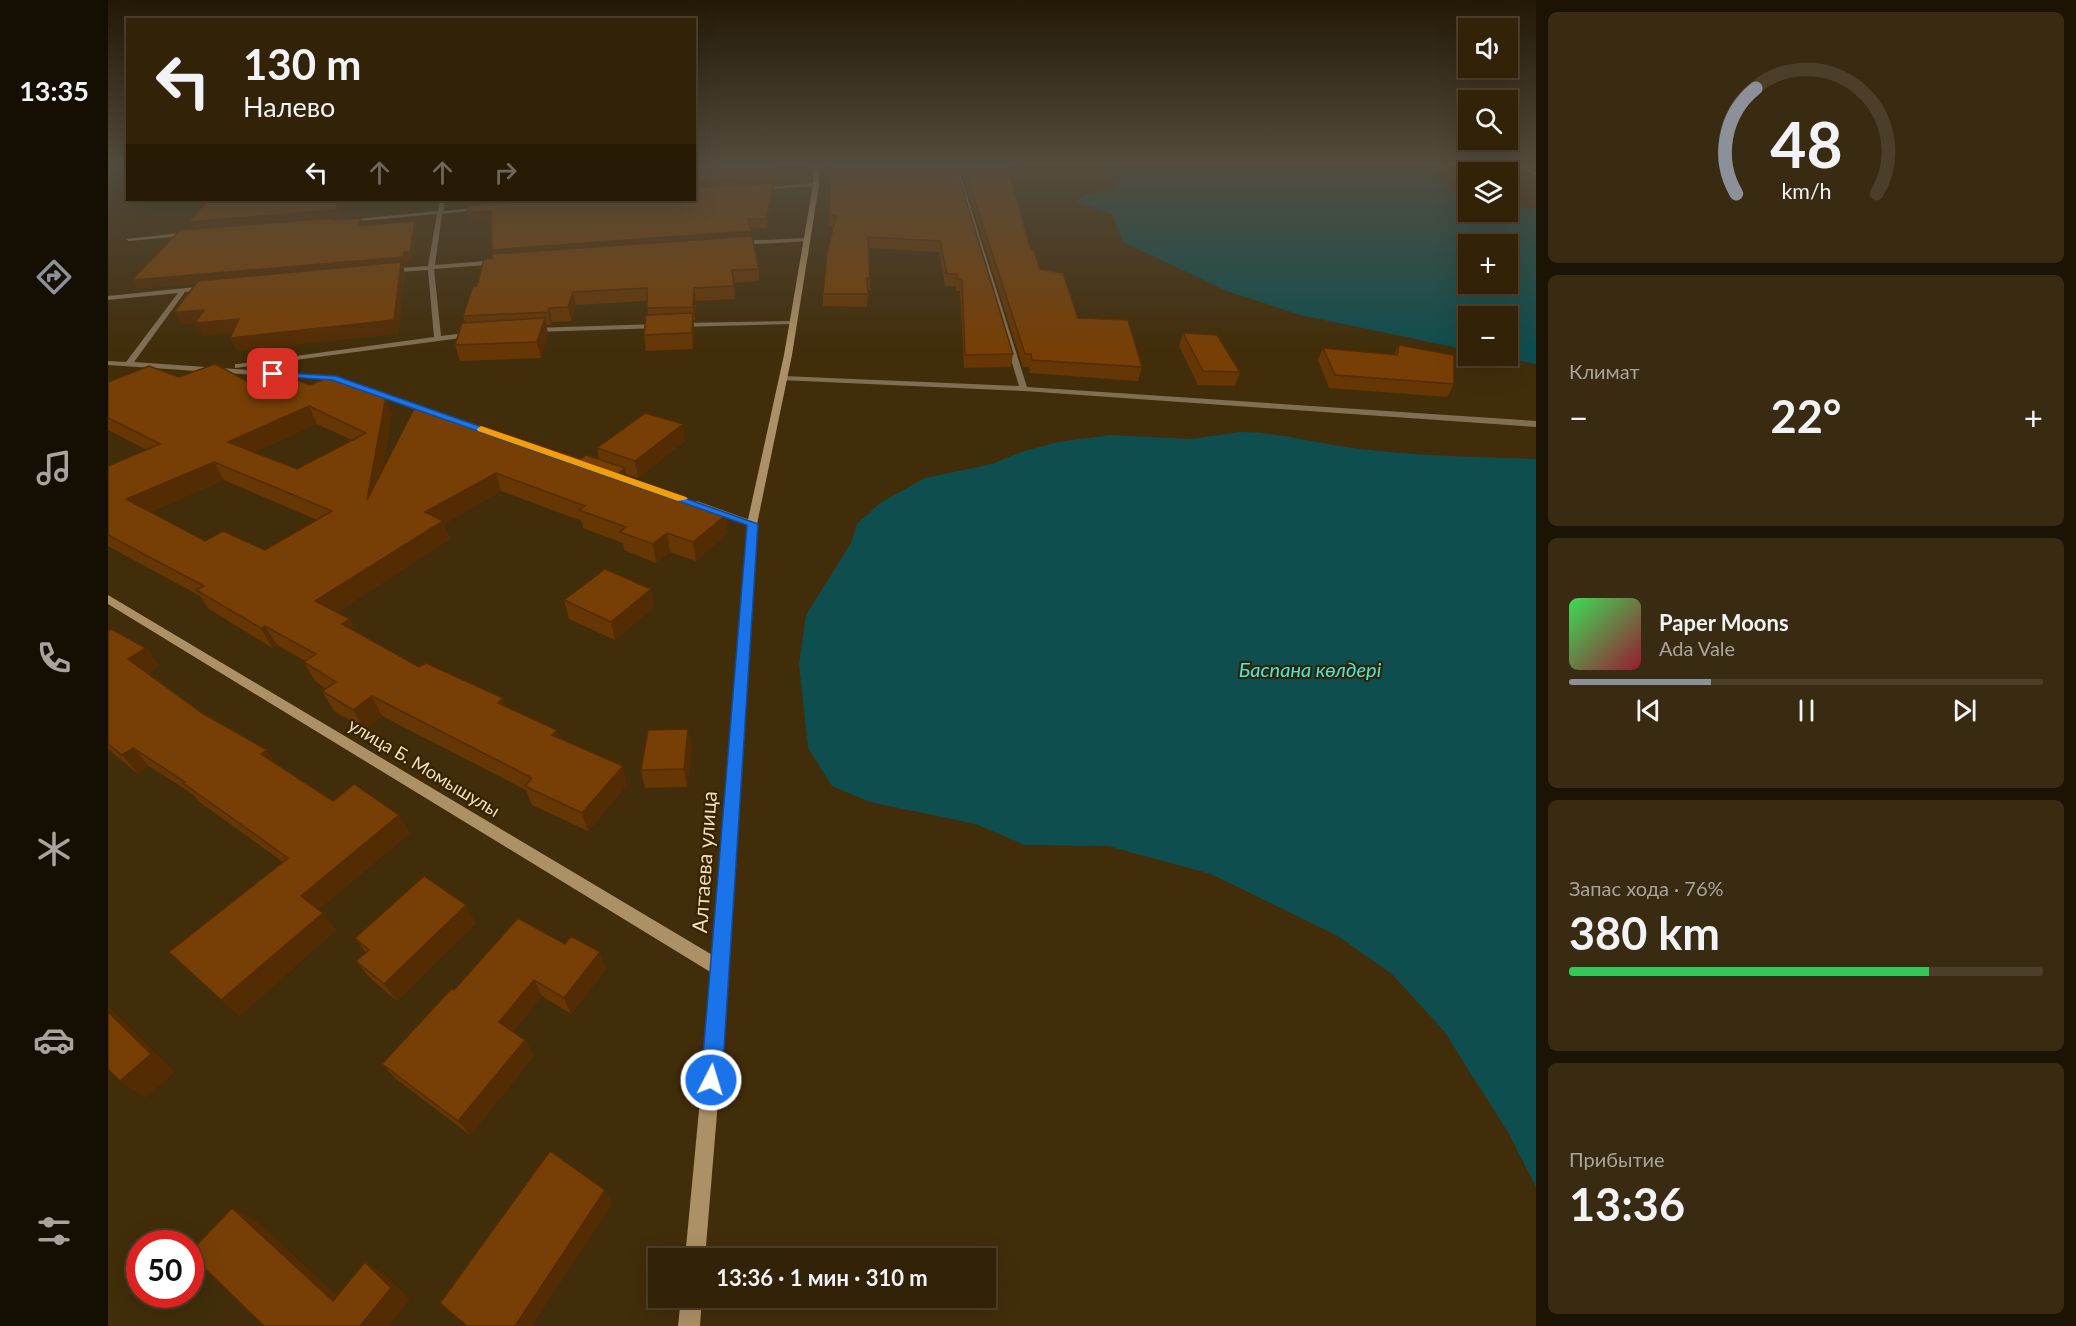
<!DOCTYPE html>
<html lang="ru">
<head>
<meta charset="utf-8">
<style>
	:root { --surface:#312208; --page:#392a12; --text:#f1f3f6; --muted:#a8a49c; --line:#4c3f29; --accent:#8c9099 }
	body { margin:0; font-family:Lato,sans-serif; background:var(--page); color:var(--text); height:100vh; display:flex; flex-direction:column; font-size:22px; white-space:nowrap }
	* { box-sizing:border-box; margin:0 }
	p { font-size:20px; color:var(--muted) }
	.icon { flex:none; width:33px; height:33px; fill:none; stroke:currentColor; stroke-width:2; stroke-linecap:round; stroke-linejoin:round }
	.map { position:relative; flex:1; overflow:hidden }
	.sheet { display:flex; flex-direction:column; gap:12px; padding:12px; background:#1b1304; width:540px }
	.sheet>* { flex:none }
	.hud { position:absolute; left:18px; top:18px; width:570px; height:183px; border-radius:0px; box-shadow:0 6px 24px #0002,0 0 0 2px var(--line); background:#312208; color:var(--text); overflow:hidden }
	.tools { position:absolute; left:1350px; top:18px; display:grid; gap:12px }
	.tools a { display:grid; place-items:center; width:60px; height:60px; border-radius:0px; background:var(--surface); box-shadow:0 6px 24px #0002,0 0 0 2px var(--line); font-size:30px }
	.speed { position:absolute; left:18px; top:1230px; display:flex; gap:12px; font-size:30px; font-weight:700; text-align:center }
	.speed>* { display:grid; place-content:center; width:78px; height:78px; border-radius:50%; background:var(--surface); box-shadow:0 6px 24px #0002,0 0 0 2px var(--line); line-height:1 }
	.speed .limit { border:9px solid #d22; background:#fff; color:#111 }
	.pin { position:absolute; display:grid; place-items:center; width:51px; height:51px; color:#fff; margin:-26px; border-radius:12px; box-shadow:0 3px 9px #0006 }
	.me { position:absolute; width:66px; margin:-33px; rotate:5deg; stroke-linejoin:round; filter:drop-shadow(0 0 4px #0008) }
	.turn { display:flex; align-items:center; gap:21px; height:126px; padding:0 18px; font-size:27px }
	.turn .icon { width:78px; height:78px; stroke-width:2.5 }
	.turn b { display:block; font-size:42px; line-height:51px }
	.lanes { display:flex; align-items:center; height:57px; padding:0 18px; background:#0003; justify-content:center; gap:30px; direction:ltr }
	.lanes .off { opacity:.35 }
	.big { font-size:45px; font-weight:700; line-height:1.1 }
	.sheet .card { flex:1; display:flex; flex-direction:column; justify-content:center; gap:9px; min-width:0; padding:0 21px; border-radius:9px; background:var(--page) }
	.sheet .dial { align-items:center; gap:0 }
	.dial svg { height:156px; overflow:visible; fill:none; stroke:var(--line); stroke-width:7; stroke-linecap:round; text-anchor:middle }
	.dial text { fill:var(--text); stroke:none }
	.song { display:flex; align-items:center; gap:18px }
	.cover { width:72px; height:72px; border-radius:9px; background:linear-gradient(135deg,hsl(130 70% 55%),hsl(350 70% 35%)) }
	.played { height:6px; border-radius:3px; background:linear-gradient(90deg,var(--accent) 30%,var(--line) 30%) }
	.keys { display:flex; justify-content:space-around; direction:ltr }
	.heat { display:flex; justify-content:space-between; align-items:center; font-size:33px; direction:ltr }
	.charge { height:9px; border-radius:4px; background:linear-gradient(90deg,#34c759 76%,var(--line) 0) }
	.trip { position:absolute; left:540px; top:1248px; width:348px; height:60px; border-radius:0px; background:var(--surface); box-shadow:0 6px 24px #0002,0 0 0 2px var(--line); font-weight:700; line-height:60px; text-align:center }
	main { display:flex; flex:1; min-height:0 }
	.menu { display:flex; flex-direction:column; width:108px; justify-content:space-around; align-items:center; background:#140e03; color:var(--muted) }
	.menu .icon { width:42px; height:42px }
	.menu .on { color:var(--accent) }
	.menu b { font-size:27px; color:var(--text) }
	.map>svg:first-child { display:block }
</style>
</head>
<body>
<main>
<nav class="menu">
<b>13:35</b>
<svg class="icon on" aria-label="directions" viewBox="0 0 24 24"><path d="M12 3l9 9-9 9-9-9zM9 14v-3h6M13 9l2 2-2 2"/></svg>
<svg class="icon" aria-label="music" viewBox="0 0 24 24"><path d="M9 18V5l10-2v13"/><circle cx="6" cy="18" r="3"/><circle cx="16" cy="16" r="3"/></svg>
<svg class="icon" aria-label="phone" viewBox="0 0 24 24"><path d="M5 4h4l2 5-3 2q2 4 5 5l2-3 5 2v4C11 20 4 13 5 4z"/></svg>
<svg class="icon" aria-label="climate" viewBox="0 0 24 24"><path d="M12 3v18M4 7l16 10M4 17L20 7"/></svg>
<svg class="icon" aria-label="car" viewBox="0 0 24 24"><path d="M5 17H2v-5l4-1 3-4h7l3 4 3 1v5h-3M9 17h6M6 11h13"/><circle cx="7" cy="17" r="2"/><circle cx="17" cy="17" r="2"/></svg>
<svg class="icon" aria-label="filters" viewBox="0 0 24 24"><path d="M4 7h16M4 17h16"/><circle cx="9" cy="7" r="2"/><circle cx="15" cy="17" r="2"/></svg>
</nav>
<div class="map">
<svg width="1428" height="1326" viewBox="0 0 1428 1326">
	<rect width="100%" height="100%" fill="#412d0a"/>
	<!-- water -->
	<path fill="#0f4e4f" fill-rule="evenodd" d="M989,164h324l35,28 12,5v15h40v-7l28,4v155l-42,-8h14v-40h-40v34l-168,-35 -73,-24 -104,-49 -11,-28 -37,-12 13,-8 27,-5 -2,-15zM1360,244h40v40h-40z
		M1132,432c38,0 74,11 113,16 61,8 122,9 183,11v728l-27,-53 -65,-103 -52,-57 -54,-38 -127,-62 -103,-28 -83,-1 -49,-21 -106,-22 -38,-16 -24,-38 -9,-84 7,-49 45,-72 6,-19 23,-21 45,-25 67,-14 29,-12 37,-10 52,-7 81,4z"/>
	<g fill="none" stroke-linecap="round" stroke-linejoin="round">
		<!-- street -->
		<path fill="#816f54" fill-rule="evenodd" d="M845,164h4l70,223 509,34v6l-512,-36 -244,-11v-4h3l236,10z
			M1404,164h7l17,9v3z
			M708,183l2,3 -58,4 -3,-2z
			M332,200h5l-2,11 40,-4 3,2 -44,5 -7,51 64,-5 3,2 -3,2 -65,5 7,67 32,-4 4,2 -1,2 -241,32v-4h3l196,-27 -6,-67 -41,3 -3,-2 3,-2 41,-3 9,-52 -89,8 -3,-2 93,-9z
			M82,232l2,3 -63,6 -3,-2z
			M700,238l2,3 -73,4 -3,-2 3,-2z
			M98,286l2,1v2l-23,3 -51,70 199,14 14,5 -4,2 -11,-3 -224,-15v-4l18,1 52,-69 -70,7v-4z
			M685,321l2,1v2l-116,3 -4,-2 4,-2z
			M551,324l4,2 -1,2 -130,4 -4,-2 4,-2z
			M252,386h6l80,30 -7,2 -79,-28z
			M589,501l59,21 1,2 -5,3 -4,-1 -54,-20 -2,-2z"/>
		<!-- secondary -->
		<path fill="#ad9166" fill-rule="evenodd" d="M706,164h4l1,21 -27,170 -35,169 -28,445 -24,289h-20l27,-285 -604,-369v-9l606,361 33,-432 37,-169 29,-170z
			M573,1298h21l-2,28h-22z"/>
	</g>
	<!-- wall -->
	<path fill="#663605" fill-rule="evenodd" d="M847,164l58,190 -2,13 -47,1 -4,-77h-4v-5h-11l-6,-34 -70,-4 1,30v12h-2l-1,17 -44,-1v-12l11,-68h-5l2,-50h-2v-9z
		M851,164h48l24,86 9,19 38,49 64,49 -4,14 -108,-8 -1,-6h-6z
		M671,169l-3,15h-2v8l-7,36h-17l1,8 8,33v12l-25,2 1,16 -39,2 -1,19h-2l1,8 -1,21 -47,2 -2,-16 4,-20 -1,-14 -71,4 -5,16 -19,1 -1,3h-5l2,9 -7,24 -81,3 -5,-16 10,-22 -2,-7 14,-30 17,-32 -3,-34 -21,2v-16l-2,-6h226z
		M1075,333l57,39 -5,14 -37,-1 -19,-39z
		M1291,345l55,39 -7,13 -118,-9 -11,-28 5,-12 71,7z
		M71,377l73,7 58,1 82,28 -9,55 44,-56 154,47 18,1 -2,-12 88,-7 -47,37 -12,-4v4l102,55 -32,28 -26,-9 -14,11 -32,-13 -1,-7 -40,-15 -1,-7 -81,-30 -57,33 6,15 -113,73 13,7 7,14 62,34 88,40 52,31 68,47 -39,46 -56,-26 -6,-15 -144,-74 -18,13 -30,-18 -12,-20 4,-2 -11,-8 -11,-19 1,-1 -28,-16 -5,3 -63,-39 -9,-13 -92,-50v-80l39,-16 -39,-20v-48zM209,424l35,16 -55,29 -43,-17zM116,480l93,40 -52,30 -60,-9 -55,-29z
		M543,589l3,18 -39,33 -46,-21 -5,-19z
		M0,631l38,17 13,18 -11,7 54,40 75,52 56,36 66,14 11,18 -92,77 18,20 -97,86 44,-154 -85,-61 -4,-6 -45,-29 -11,8 -30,-25z
		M584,747l-5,40 -42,1 -4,-18z
		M368,923l-79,78 -27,-23 -14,-17 10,-8 -11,-15z
		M498,969l-35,45 -29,-18 -29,36 12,8 9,16 -64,79 -74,-56 -14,-15 72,-74z"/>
	<!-- shaded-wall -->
	<path fill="#532c04" d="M671,164v5l-3,15h-2v8l-7,36 -1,-9 -72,-29v-9z
		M723,166v10h-2v-9z
		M230,200h5l-4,18h-6l3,8 -144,4 -4,-8z
		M360,200h94l-92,7z
		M383,211l2,9 -23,2 -3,-9z
		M253,218l3,8h-6z
		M307,221l2,8 -4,31 -6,1 -1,5h-3l2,8 -6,60 -162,17 -7,-13 171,-72 -264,23 -5,-9 272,-28z
		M643,231v9l-256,19 -3,-9z
		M586,288l2,13 -1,19 -2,-13z
		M465,292l3,13 -5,16 -3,-14z
		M441,308l3,14 -1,3 -3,-13z
		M96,310l35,9 7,13 -44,4 -6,-12 -15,1 -7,-13z
		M585,313l1,15 -1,21 -1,-16z
		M437,318l3,16 -7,24 -4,-16z
		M278,396l6,17 -17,105 -8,-18z
		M201,406l8,18 -79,35 -10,-17z
		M575,424l2,17 -47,37 -3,-17z
		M106,462l10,18 -86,37 -12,-18z
		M517,468l3,18 -11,-11z
		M388,473l5,18 -57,33 6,15 -124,81 -11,-19 110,-89z
		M618,515l2,18 -32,28 -3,-19z
		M559,533l3,19 -14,11 -3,-19z
		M543,589l3,18 -39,33 -4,-18z
		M242,619l10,19 -18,-14z
		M157,626l12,19 -5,3 -11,-20z
		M38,648l13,18 -17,11 -14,-18z
		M264,696l10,20 -18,13 -11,-19z
		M395,698l8,19 -13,-14z
		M580,729l4,18 -5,40 -3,-18z
		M449,730l6,20 -11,-15z
		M25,748l16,18 -11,8 -16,-19z
		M159,750l12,18 -18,-14z
		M515,766l4,19 -39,46 -6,-18z
		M291,815l11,18 -95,80 -14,-17z
		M358,905l10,18 -79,78 -13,-17z
		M215,913l13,17 -97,86 -18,-16z
		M492,952l6,17 -35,45 -7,-16z
		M426,980l8,16 -33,42 -10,-16z
		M0,1006l67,66 -30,26 -25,-17 -12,-69z
		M417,1040l9,16 -64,79 -12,-14z
		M497,1190l8,13 -81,123h-17z
		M124,1208l24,13 99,91 -22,-11z
		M257,1262l20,13 25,24 -21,27h-29z"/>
	<!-- building -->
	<path fill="#773f06" stroke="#532c04" stroke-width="1.5" fill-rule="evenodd" d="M586,164h84l-2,12 -82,5z
		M721,164h126l58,190 -48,1 -3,-76h-5v-5h-10l-7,-33 -72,-4 2,41h-3l1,16h-45l4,-40 9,-38h-7l2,-50 -2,1z
		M855,164h44l24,86h3l6,19 23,4 15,45 50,2 14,47 -110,-7 -1,-6h-6z
		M666,183l-8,36h-18l3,12 -259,19 -1,-39 -24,2 1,-7 68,-6h158v-12z
		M101,200h129l-2,10 -148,12z
		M225,218l-1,2 29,-2 -3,8 57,-5 -5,31h-6v5l-272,23 48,-50z
		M644,236l7,33 -27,1 2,16 -40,2 -1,19 -46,1v-20l-74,4 -5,15 -19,1 -1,4 -85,4 10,-30h4l7,-27 8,-1v-4z
		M293,262l-7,58 -164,18 9,-19 -44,4 9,-13 -30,2 24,-31z
		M585,313l-1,20 -48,2 2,-20z
		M437,318l-8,24 -82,3 7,-22z
		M1075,333l34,2 23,37 -37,-1z
		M1291,345l55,10v29l-119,-9 -12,-27 74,7z
		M107,364l37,20 27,-11 31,12 22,-9 54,20 -19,104 48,-93 12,5 5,-3 149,50 5,-4 39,13 -8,7 109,40 -33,27 -26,-9 -14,11 -33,-12 6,-5 -47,-17 6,-4 -89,-33 -71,39 18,9 -128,80 35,18 -8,5 77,43 7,-4 77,35 -5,5 59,27 -5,5 71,31 -41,47 -57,-27 7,-8 -160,-82 -19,14 -31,-19 14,-9 -32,-20 12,-8 -51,-28 -4,2 -65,-38 8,-4 -96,-51v-69l52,-22 -52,-26v-36l41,-16 30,11zM201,406l57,27 -69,36 -69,-27zM106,462l118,49 -67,39 -42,-19 -18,10 -79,-42z
		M537,413l38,11 -48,37 -38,-13z
		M497,569l46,20 -40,33 -47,-22z
		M3,629l35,19 -18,11 74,54 65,37 -6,4 72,47 21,-17 45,31 -98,81 22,17 -102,87 -52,-48 119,-94 -105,-75 2,-1 -52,-34 -11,7 -14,-11v-113z
		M580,729l-4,40 -43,1 7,-40z
		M316,876l42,29 -82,79 -28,-23 13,-11 -14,-12z
		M410,918l47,26 6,-8 29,16 -36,46 -30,-18 -35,42 26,18 -67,81 -76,-57 69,-75 3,1z
		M0,1012l43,42 -31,27 -12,-12z
		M442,1151l55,39 -90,136h-48l-27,-23z
		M124,1208l101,93 32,-39 26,26 -31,38h-96l-74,-72v-2z"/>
	<!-- sky -->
	<linearGradient id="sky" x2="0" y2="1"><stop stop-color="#241906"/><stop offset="0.47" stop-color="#544c3e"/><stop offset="1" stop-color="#544c3e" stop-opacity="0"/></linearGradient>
	<rect width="1428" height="350" fill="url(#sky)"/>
	<!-- route -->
	<path fill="#1a73e8" stroke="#114b97" stroke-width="1.5" d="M162,372l66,4 422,148 -36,556 -3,8 -8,3 -7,-3 -3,-8 46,-555 -415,-145 -59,-4 -4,-2z"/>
	<!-- slow -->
	<path fill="#f59e0b" d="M373,426l205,71 2,2 -10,2 -200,-70 -1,-2z"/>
	<g text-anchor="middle" stroke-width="4.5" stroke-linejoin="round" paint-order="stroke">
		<!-- street labels -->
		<g font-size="18" fill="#f3ddbe" stroke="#362300">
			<text transform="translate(316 768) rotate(31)" y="6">улица Б. Момышулы</text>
		</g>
		<!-- water labels -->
		<g font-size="20" font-style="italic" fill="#44e8eb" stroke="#362300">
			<text x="1202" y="677">Баспана көлдері</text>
		</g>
		<!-- near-street labels -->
		<g font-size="21" fill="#f3ddbe" stroke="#362300">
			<text transform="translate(597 862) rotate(-86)" y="7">Алтаева улица</text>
		</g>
	</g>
</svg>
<div class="tools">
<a><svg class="icon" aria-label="sound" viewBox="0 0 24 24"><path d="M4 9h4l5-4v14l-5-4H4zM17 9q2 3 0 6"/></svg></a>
<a><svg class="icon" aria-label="search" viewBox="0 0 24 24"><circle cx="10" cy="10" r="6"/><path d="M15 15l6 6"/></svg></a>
<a><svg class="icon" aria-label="layers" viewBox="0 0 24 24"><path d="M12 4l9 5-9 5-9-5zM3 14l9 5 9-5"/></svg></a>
<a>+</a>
<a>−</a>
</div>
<div class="speed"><div class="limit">50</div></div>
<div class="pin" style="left:165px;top:374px;background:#d93025"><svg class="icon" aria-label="arrive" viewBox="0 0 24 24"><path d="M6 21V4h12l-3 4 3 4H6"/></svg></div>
<svg class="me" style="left:603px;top:1080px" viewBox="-20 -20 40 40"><circle r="17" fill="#1a73e8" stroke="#fff" stroke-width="3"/><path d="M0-11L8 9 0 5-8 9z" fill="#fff"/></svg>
<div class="trip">13:36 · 1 мин · 310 m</div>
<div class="hud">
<div class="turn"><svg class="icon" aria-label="left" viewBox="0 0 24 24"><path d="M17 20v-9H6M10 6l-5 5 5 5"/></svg><div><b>130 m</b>Налево</div></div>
<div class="lanes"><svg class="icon" aria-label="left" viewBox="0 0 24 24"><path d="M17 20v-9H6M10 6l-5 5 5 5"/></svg><svg class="icon off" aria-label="ahead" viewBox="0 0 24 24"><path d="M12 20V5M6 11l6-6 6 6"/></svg><svg class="icon off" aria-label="ahead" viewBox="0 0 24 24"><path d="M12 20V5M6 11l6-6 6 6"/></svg><svg class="icon off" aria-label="right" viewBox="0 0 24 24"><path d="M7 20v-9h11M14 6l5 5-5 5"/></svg></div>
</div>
</div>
<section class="sheet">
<div class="card dial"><svg viewBox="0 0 100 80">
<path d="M14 69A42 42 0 1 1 86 69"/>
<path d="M14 69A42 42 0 0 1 24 15" stroke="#8c9099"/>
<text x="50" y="56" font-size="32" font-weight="700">48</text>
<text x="50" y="72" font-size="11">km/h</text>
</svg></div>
<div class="card"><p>Климат</p>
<div class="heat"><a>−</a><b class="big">22°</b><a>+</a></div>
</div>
<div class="card">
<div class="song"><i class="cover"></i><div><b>Paper Moons</b><p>Ada Vale</p></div></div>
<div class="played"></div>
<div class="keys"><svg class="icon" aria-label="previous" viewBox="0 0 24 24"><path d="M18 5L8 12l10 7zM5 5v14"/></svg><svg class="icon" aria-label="pause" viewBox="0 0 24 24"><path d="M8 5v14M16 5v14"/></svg><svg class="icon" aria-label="next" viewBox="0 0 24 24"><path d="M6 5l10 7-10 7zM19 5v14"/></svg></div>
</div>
<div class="card"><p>Запас хода · 76%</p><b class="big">380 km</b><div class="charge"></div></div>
<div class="card"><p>Прибытие</p><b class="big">13:36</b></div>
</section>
</main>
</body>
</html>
